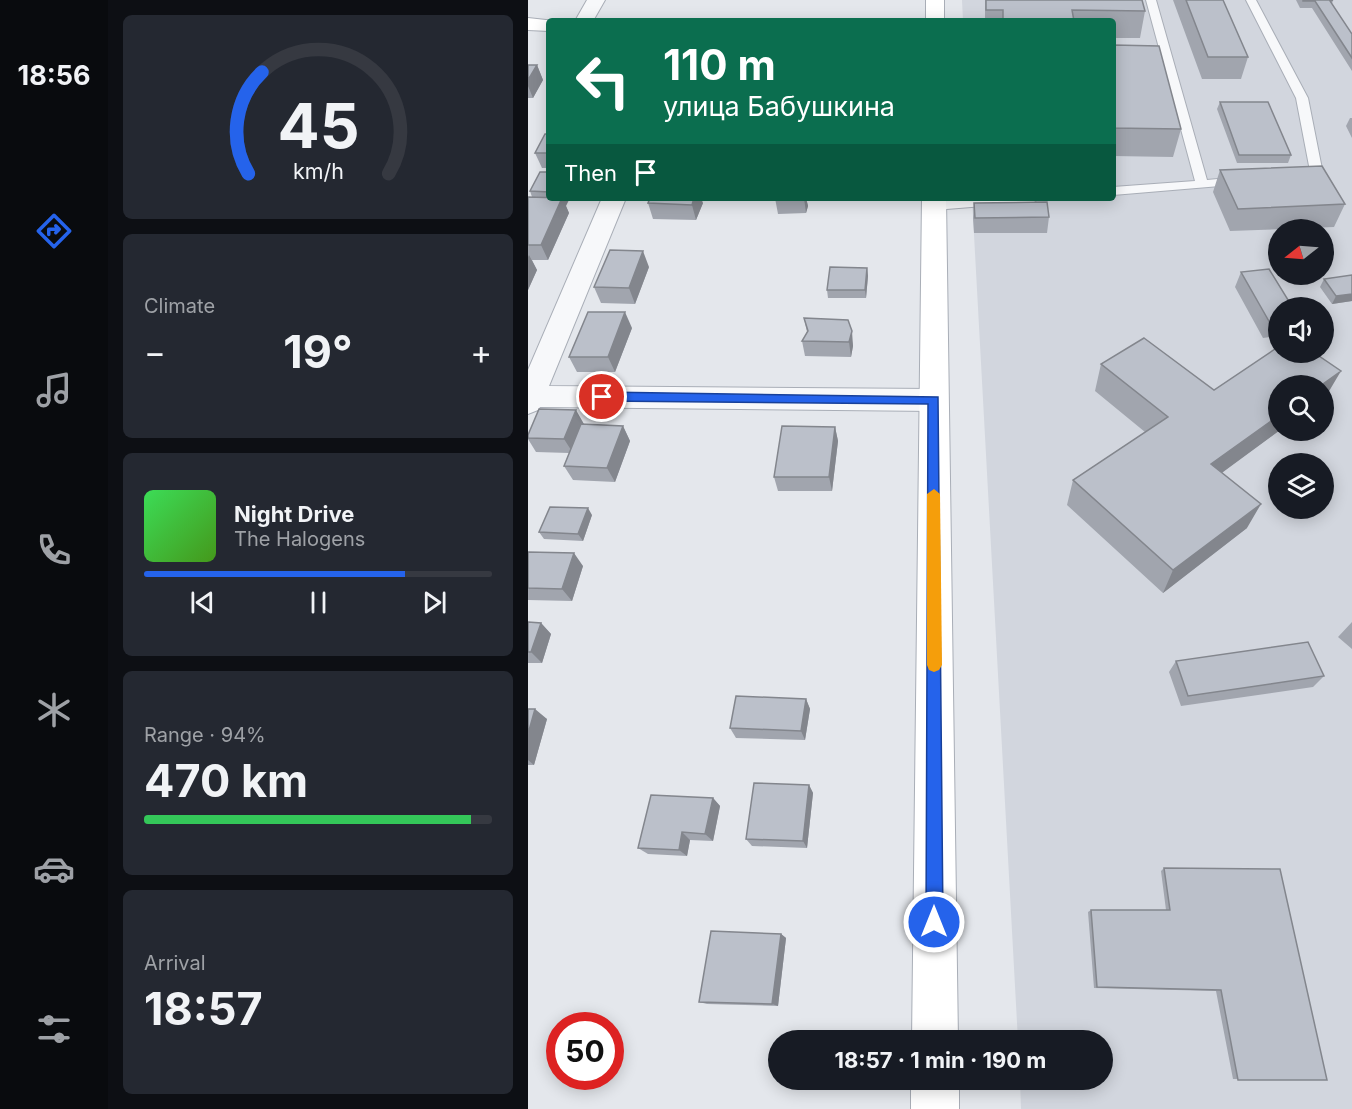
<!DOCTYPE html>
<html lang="en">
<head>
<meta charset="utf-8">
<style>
	:root { --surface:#171b24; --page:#242831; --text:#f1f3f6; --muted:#9ea1a6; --line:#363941; --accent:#2563eb }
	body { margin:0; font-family:Inter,sans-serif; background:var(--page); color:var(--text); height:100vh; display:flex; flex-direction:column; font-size:22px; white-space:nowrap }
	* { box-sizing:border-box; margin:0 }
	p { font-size:20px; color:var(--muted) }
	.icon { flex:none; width:33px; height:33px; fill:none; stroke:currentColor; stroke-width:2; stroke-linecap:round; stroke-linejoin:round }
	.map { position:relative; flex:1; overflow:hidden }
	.panel { display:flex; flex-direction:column; gap:15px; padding:15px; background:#0d0f14; width:420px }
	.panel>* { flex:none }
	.guide { position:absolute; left:18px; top:18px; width:570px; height:183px; border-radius:6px; box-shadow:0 3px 15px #0003; background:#0b6e4f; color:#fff; overflow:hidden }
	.needle { width:39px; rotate:253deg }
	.tools { position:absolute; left:740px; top:219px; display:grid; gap:12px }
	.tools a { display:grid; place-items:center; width:66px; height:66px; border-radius:50%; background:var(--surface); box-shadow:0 3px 15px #0003; font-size:30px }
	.speed { position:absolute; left:18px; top:1012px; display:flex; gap:12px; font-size:30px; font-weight:700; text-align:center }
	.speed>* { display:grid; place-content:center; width:78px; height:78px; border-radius:50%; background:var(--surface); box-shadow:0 3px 15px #0003; line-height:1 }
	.speed .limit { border:9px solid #d22; background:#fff; color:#111 }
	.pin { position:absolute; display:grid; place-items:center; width:51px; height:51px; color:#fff; margin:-26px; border:3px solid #fff; border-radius:50%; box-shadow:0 2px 6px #0007 }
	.me { position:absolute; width:66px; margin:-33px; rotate:0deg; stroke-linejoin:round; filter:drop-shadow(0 0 4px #0008) }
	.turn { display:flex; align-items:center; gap:21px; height:126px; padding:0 18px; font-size:27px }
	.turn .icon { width:78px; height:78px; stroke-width:2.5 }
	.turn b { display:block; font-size:42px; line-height:51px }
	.then { display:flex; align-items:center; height:57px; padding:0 18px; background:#0003; gap:12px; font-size:22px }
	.big { font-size:45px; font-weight:700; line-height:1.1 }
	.panel .tile { flex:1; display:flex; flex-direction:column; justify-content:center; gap:9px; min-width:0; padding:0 21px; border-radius:9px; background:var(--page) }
	.panel .dial { align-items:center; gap:0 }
	.dial svg { height:156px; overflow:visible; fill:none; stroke:var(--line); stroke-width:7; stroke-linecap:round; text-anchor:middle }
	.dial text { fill:var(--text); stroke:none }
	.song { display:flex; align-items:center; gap:18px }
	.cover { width:72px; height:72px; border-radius:9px; background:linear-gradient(135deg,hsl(130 70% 55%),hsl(100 70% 35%)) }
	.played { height:6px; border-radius:3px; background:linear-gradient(90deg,var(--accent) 75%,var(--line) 75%) }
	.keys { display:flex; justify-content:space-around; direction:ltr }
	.heat { display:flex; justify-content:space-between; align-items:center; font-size:33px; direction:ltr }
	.charge { height:9px; border-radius:4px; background:linear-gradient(90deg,#34c759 94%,var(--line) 0) }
	.trip { position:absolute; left:240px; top:1030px; width:345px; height:60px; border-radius:30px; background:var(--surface); box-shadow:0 3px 15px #0003; font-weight:700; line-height:60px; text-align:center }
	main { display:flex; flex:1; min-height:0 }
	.dock { display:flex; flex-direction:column; width:108px; justify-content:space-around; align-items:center; background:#090b0e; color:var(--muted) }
	.dock .icon { width:42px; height:42px }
	.dock .active { color:var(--accent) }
	.dock b { font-size:27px; color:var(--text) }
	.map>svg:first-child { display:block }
</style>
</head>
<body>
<main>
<nav class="dock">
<b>18:56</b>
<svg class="icon active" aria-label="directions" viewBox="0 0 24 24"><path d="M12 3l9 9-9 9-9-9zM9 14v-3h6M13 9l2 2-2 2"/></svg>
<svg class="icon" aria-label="music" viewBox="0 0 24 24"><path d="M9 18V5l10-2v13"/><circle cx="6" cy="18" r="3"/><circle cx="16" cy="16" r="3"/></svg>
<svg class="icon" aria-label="phone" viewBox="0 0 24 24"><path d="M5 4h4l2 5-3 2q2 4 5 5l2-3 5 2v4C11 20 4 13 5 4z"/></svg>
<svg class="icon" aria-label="climate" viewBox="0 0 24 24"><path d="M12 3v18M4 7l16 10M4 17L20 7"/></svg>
<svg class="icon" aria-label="car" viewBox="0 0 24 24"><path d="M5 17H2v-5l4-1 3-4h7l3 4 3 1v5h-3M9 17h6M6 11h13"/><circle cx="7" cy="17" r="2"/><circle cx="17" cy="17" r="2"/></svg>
<svg class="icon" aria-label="filters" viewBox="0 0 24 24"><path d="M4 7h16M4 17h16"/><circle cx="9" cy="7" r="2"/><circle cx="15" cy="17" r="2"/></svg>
</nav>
<section class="panel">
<div class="tile dial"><svg viewBox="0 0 100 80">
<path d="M14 69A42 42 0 1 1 86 69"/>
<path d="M14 69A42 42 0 0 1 21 17" stroke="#2563eb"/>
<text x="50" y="56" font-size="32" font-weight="700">45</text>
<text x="50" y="72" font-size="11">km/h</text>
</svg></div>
<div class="tile"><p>Climate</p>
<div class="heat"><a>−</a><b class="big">19°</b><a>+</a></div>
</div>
<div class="tile">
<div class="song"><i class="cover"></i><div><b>Night Drive</b><p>The Halogens</p></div></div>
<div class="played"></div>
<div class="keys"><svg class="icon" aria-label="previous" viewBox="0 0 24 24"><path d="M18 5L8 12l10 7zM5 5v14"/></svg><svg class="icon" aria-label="pause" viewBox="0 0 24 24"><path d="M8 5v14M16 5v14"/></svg><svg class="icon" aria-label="next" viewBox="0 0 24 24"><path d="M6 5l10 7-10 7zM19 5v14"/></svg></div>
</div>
<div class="tile"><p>Range · 94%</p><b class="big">470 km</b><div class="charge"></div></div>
<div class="tile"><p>Arrival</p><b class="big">18:57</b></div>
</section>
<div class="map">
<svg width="824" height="1109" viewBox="0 0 824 1109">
	<rect width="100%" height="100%" fill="#e4e7ec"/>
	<!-- built -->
	<path fill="#d2d6de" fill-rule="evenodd" d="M434,0h390v1109h-331l-1,-29h82v-39h-84l-46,-843h141v-177h-150zM750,230h45v44h-45zM750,308h45v44h-45zM750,386h45v44h-45zM750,464h45v44h-45z"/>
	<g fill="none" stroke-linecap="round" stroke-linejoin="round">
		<defs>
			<path id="service" d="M618,0h10l51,180 33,-3 6,4 -2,3 -131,11v-8l82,-6z
				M718,0h10l52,98 15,76 -2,3 -21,3 -6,-4 2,-3 14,-2 -14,-73z
				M458,198h54l-6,4 -100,8 -6,-4 6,-4z"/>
			<path id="minor" d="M59,0h18l-12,21h-18z
				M74,198h24l-77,188 385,3 10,4 4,7 -4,7 -10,4 -394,-4 -2,3 -10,4v-44z"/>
			<path id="secondary" d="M398,0h18v21h-18z
				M0,18l27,3h-6v10l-21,-1z
				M394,198h24l12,843h-46z
				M383,1080h48v29h-48z"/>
		</defs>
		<!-- service casing -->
		<use href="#service" stroke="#a9aeb7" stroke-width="2"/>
		<!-- minor casing -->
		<use href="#minor" stroke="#a9aeb7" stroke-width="2"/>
		<!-- secondary casing -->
		<use href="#secondary" stroke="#a9aeb7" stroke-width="2"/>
		<!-- service -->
		<use href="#service" fill="#f7f8fa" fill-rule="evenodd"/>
		<!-- minor -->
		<use href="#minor" fill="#f7f8fa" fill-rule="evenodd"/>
		<!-- secondary -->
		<use href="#secondary" fill="#fff" fill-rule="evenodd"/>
	</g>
	<!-- wall -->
	<path fill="#a1a5ae" d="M457,0h157l3,11 -5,27h-27v-17h-128z
		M645,0h50l25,57 -7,22h-39z
		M768,0h37l-1,4 20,30v37l-40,-63h-12z
		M585,45l68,84 -8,28 -60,-1z
		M0,65h9l6,15 -10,18h-5z
		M692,102l71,53 -3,8h-51l-20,-54z
		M822,118h2v20l-6,-12z
		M21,134v34h-7l-7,-15z
		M692,170l125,34 -11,23 -104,4 -17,-39z
		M21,172v26l17,8 3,7 -21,47h-16l5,10 -9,20v-93h4l-2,-6z
		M247,198h31l2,8 -2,7 -28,1z
		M120,203h55l-7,17 -43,-1z
		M446,203l75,14 -2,16h-73l-1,-15z
		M121,267l-14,37 -34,-1 -7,-16z
		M339,268l1,8 -2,22h-38l-1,-8z
		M713,272l37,36v28l-15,2 -28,-51z
		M824,275v26l-20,3 -12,-17 4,-8z
		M276,318l44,2 5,26 -2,11 -46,-1 -3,-15 5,-9z
		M104,328l-17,44h-38l-8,-15z
		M573,364l113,26 111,8 -47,32h2l-58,42 25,56 -84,65 -96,-88 6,-25 72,-48 -50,-41z
		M56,424l39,2 7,15 -15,41 -42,-2 -9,-14 5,-13 -33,-1 -8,-13v-4z
		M307,427l3,14 -6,50h-54l-4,-14z
		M64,515l-9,26 -39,-2 -5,-7z
		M0,552l55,14 -11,35 -44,-1z
		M0,622l13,1 10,11 -9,29h-14z
		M824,622v27l-14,-12z
		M648,661l148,15 -11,11 -132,19 -12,-34z
		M278,699l4,10 -5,31 -69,-2 -6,-10z
		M0,709l19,10 -13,46h-6z
		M281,785l4,8 -6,55 -55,-2 -6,-7z
		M185,798l7,8 -7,35 -23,-1 -3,16 -39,-2 -10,-6z
		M636,868l163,212 -94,-1 -17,-88 -122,-3 -6,-76 3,-2h75l-5,-39z
		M253,934l5,4 -8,68 -71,-2 -8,-2z"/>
	<!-- shaded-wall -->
	<path fill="#83868d" d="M9,65l6,15 -10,18 -5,-12v-6z
		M34,198h8l-4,8 3,7 -21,47 -7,-15z
		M166,198h7l2,5 -7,17 -4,-15z
		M276,198h2l2,8 -2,7z
		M115,251l6,16 -14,37 -6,-16z
		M1,255l8,15 -9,20v-33z
		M339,268l1,8 -2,22 -1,-8z
		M824,294v7l-20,3 4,-8z
		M97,312l7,16 -17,44 -7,-15z
		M324,331l1,15 -2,11 -2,-15z
		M813,371l-16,27 -2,1v-13h-3z
		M48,410l8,14 -11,29 -9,-14z
		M750,416v14h2l-80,59 11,-25z
		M95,426l7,15 -15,41 -8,-14z
		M307,427l3,14 -6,50 -3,-14z
		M733,504l-14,24 -84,65 10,-23z
		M60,508l4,7 -9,26 -5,-7z
		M46,553l9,13 -11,35 -10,-12z
		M13,623l10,11 -9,29 -11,-11z
		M278,699l4,10 -5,31 -4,-9z
		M7,709l12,10 -13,46 -6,-5v-26z
		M281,785l4,8 -6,55 -4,-7z
		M185,798l7,8 -7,35 -8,-7z
		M154,832l8,8 -3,16 -8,-6z
		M253,934l5,4 -8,68 -6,-2z"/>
	<!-- building -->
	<path fill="#bbc0ca" stroke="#83868d" stroke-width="1.5" d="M458,0h156l3,11 -73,-1 2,11h-71v-11h-17z
		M658,0h37l25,57h-40z
		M775,0h30l-3,1 22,33v24l-37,-57h-12z
		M585,45l46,1 22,83 -68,-1z
		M0,65h9l-9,15z
		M692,102h48l23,53h-52z
		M17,134h4v19h-14z
		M794,166l23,38 -107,5 -18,-39z
		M12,172h9v20l-19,-1z
		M0,197l34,1 -21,47h-13z
		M122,198h44l-2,7 -44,-2z
		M519,202l2,15 -74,1 -1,-15z
		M82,250l33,1 -14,37 -35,-1z
		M302,267l37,1 -2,22h-38z
		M741,269l24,39h-15v14l-8,1 -29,-51z
		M824,275v19l-16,2 -12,-17z
		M60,312h37l-17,45h-39z
		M276,318l44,2 4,11 -3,11 -47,-1 6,-10z
		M616,338l70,52 64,-43v5h35l28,19 -21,15h-42v30l-67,48 50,40 -88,66 -100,-90 95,-63 -67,-53z
		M11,409l37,1 -12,29 -36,-1v-3z
		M53,424l42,2 -16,42 -43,-2z
		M254,426l53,1 -6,50h-55z
		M22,507l38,1 -10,26 -39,-2z
		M0,552l46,1 -12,36 -34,-1z
		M0,622l13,1 -10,29h-3z
		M780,642l16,34 -136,20 -12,-35z
		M208,696l70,3 -5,32 -71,-3z
		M0,709h7l-7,25z
		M226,783l55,2 -6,56 -57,-2z
		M123,795l62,3 -8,36 -23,-2 -3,18 -41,-2z
		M636,868l116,1 47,211h-89l-17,-90 -124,-3 -6,-77h79z
		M183,931l70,3 -9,70 -73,-2z"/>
	<!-- route -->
	<path fill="#2563eb" stroke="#184099" stroke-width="1.5" d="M74,392l336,5 5,525 -2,6 -7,3 -6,-3 -2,-6 2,-518 -326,-3 -6,-4z"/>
	<!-- slow -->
	<path fill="#f59e0b" d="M406,489l6,5 2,171 -3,5 -5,2 -5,-2 -2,-5v-171z"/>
</svg>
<div class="tools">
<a><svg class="needle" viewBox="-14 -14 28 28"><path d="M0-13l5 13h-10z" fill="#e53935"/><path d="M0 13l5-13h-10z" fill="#9ea1a6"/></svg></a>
<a><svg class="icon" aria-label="sound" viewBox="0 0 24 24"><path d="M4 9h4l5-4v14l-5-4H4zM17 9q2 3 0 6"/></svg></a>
<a><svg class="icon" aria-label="search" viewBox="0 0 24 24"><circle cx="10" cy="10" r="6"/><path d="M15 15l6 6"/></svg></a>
<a><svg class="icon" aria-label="layers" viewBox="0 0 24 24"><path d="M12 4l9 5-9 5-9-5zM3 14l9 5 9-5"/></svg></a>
</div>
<div class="speed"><div class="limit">50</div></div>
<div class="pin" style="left:74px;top:397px;background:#d93025"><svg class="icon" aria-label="arrive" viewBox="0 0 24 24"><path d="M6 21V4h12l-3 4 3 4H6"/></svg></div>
<svg class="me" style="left:406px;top:922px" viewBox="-20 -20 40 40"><circle r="17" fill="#2563eb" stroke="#fff" stroke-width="3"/><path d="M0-11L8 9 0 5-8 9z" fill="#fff"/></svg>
<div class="trip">18:57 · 1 min · 190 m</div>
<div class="guide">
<div class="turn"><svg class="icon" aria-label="left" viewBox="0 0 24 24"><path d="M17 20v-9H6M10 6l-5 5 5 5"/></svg><div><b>110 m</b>улица Бабушкина</div></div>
<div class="then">Then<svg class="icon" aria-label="arrive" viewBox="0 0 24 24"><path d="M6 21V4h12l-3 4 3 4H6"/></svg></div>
</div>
</div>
</main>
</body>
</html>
